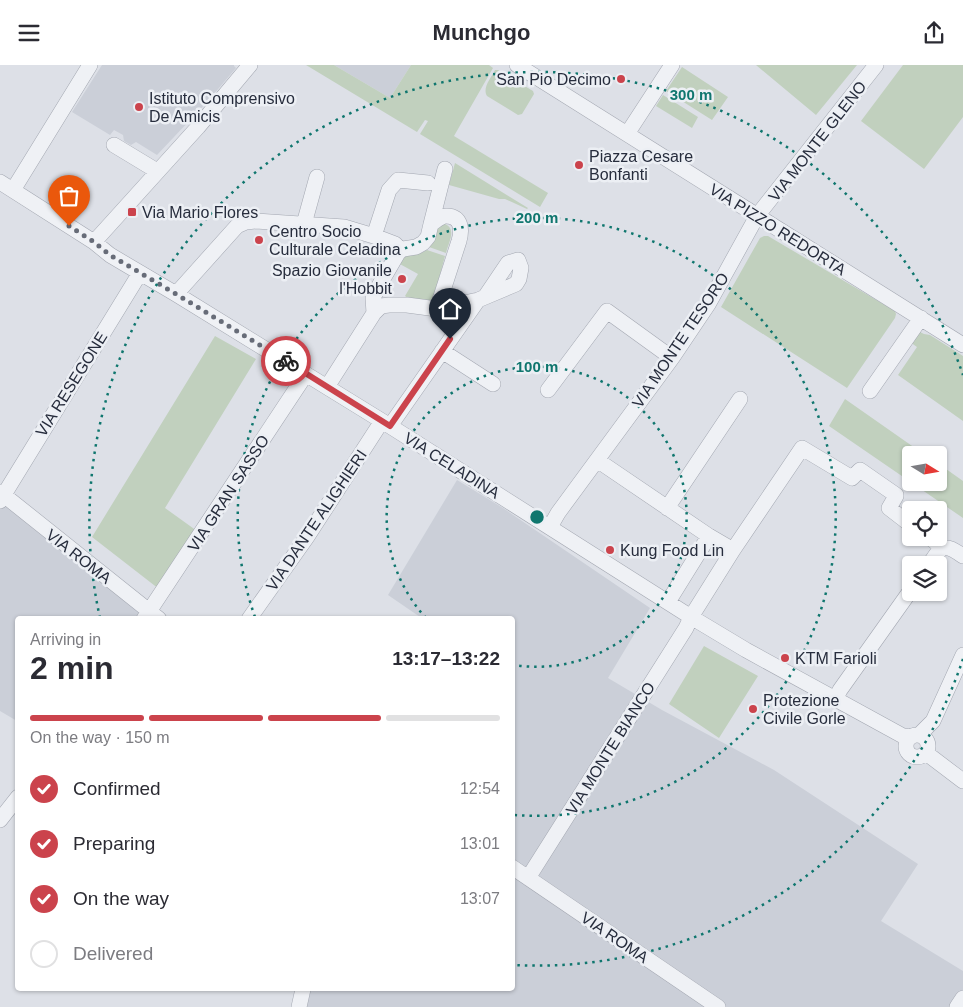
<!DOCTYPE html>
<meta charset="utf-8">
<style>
body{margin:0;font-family:Helvetica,sans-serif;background:#f7f7f7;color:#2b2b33;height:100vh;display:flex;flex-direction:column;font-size:19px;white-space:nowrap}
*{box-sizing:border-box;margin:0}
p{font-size:16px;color:#7c7c81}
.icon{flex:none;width:28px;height:28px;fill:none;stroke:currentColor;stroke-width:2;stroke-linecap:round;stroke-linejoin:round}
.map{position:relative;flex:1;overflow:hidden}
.drawer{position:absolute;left:15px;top:551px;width:500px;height:375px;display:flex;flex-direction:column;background:#fff;border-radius:5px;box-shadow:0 1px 4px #0004}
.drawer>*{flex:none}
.needle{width:32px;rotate:101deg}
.buttons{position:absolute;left:902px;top:381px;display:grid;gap:10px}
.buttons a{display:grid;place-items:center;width:45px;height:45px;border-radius:5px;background:#fff;box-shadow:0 1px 4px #0004;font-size:25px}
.pin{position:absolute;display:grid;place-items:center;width:42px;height:42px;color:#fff;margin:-51px -21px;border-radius:50% 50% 50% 0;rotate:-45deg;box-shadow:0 0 5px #0007}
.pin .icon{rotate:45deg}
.courier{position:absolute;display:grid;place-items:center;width:50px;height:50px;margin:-25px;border:4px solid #cb434c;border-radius:50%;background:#fff;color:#222;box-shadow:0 1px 6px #0007}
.head em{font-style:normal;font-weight:700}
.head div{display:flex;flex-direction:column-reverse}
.head{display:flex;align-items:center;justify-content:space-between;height:85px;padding:0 15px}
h1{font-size:32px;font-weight:700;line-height:38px}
.bar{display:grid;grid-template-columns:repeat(4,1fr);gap:8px 5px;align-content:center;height:60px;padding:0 15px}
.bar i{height:6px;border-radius:4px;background:#e1e1e2}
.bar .on{background:#cb434c}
.bar p{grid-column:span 4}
ol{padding:0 15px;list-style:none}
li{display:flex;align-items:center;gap:15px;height:55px}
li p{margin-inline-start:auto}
li .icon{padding:5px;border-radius:50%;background:#cb434c;color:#fff;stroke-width:4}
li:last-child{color:#7c7c81}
li i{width:28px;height:28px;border:2px solid #e1e1e2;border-radius:50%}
header{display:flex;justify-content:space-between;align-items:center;height:65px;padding:0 15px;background:#fff;font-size:22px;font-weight:700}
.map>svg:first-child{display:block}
</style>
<header><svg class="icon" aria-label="menu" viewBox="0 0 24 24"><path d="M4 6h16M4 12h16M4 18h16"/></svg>Munchgo<svg class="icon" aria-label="share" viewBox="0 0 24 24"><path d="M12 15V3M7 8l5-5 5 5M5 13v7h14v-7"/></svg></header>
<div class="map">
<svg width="963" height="942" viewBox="0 0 963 942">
<rect width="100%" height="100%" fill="#dde0e7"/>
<path fill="#cbcfd8" d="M 102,0 L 234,0 L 234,1 L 236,3 L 207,37 L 157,90 L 136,77 L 131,80 L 124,76 L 123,70 L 114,65 L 110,70 L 72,47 Z
M 334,0 L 411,0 L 390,33 Z
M 457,415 L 503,443 L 650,543 L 608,613 L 662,645 L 774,705 L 918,799 L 881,856 L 963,906 L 963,942 L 304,942 L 308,924 L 512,924 L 512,554 L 423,554 L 388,530 Z
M 0,434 L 146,554 L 18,554 L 17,656 L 0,646 Z"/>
<path fill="#c1d0be" d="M 306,0 L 334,0 L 390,33 L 411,0 L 489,0 L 493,3 L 454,71 L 548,128 L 540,142 L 420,69 L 428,56 L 425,55 L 417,67 Z
M 756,0 L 857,0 L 816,50 Z
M 903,0 L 963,0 L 963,52 L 924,104 L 861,56 Z
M 682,2 L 728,32 L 712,55 L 666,26 Z
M 495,5 L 498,5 L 533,26 L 534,29 L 522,49 L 518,50 L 487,31 C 482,23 491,13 495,5 Z
M 663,30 L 698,52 L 692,63 L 656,41 Z
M 455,98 L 528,143 L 527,144 L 505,134 L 499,134 L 449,120 Z
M 442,158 C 458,162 449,176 446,188 L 429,182 L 435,175 L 436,159 Z
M 764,171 L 768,171 L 895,246 L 896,249 L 895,253 L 847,323 L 721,242 L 760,173 Z
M 427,185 L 445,191 L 433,236 L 409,234 L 405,231 L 418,209 L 398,198 L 402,191 L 419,189 Z
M 918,266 L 924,269 L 930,270 L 963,291 L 963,356 L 898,310 L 917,282 L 910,277 Z
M 215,271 L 256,294 L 165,443 L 197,466 L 159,524 L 92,472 Z
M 845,334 L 925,390 L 911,390 L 911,418 L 939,418 L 939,399 L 963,416 L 963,453 L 829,361 Z
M 704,581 L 758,611 L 719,673 L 669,639 Z"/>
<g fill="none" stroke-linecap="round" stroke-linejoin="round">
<defs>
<path id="minor" d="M 517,0 L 963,280
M 627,69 L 672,0
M 114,80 L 157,106
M 0,117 L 94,177 L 110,190 L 176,229 L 382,356 L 691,552 L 746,585 L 903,671 L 911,672
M 13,125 L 90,0
M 304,159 L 317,112
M 431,159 L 445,104
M 374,171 L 389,125 L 398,115 L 428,118
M 94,177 L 198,62 L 250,0
M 176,229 L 237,161 L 246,157 L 256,156 L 344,162 L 374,171 L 395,179 L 398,182 L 398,188
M 374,248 L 381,241 L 389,240 L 407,240 L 437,244 L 478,235 L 516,219 L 519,214 L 521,203 L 518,195 L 508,198 L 485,232
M 442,286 L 493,319
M 327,322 L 374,248 L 373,233 L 380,219 L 398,188 L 403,184 L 416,182 L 423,178 L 428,172 L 431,159 C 436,156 441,151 446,151 C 462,151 462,165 459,176 L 437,244
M 548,325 L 607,246 L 672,293
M 870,326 L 921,253
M 390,361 L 478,235
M 0,427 L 159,554
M 0,436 L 140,208
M 667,443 L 740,334
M 550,462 L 558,448 L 672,293 L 709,238 L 757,151 L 876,0
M 929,472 L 943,483
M 733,485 L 802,383 L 852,413 L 860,405 L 896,430 L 896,431 L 889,443 L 911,460
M 929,500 C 942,481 942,477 963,491
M 668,537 L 709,471
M 144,554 L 306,309
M 249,554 L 307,472 L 382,356
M 835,635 L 840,625 L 911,525
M 919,670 L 933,656 L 963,590
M906 681a11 11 0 1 1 22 0a11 11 0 1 1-22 0Z
M 926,688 L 963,716
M 0,755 L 18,732
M 512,802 L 718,942
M 528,813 L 686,563 L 691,552 L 733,485 L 709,471 L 597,395
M 299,942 L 303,924
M 957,942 L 963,933"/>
</defs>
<use href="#minor" stroke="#a3a7b1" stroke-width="16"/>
<use href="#minor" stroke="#eff1f5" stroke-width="15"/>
</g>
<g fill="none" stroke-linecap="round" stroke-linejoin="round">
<path stroke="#676c78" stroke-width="5" stroke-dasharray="0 9" d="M 69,161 L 94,177 L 110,190 L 176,229 L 286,296"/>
<path stroke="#cb434c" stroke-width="6" d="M 286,296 L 390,361 L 450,274"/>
</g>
<g fill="none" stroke="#0f766e" stroke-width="2.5" stroke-dasharray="2.5 5">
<path d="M426 553A150 150 0 1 1 514 600"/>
<path d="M255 552A299 299 0 1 1 514 750"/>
<path d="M963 594A449 449 0 0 1 514 900M100 553A449 449 0 0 1 963 310"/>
</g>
<g fill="#cb434c" stroke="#eceff4" stroke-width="2">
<circle cx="621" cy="14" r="5"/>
<circle cx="139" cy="42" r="5"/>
<circle cx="579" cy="100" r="5"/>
<rect x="127" y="142" width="10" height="10" rx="2.5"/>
<circle cx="259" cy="175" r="5"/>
<circle cx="402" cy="214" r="5"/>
<circle cx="610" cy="485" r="5"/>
<circle cx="785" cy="593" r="5"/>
<circle cx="753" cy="644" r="5"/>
</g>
<g text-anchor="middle" stroke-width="5" stroke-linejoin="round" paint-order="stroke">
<g font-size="16" fill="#272d3d" stroke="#eceff4" text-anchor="start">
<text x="611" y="20" text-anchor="end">San Pio Decimo</text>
<text x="149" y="39">Istituto Comprensivo<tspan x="149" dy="18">De Amicis</tspan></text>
<text x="589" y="97">Piazza Cesare<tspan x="589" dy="18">Bonfanti</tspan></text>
<text x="142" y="153">Via Mario Flores</text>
<text x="269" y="172">Centro Socio<tspan x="269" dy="18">Culturale Celadina</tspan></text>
<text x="392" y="211" text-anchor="end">Spazio Giovanile<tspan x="392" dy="18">l'Hobbit</tspan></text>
<text x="620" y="491">Kung Food Lin</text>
<text x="795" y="599">KTM Farioli</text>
<text x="763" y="641">Protezione<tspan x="763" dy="18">Civile Gorle</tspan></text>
</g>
<g font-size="16" fill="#272d3d" stroke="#eceff4">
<text transform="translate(817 76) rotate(-52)" y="6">VIA MONTE GLENO</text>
<text transform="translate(778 164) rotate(32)" y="6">VIA PIZZO REDORTA</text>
<text transform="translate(680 275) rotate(-56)" y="6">VIA MONTE TESORO</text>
<text transform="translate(71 319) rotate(-58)" y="6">VIA RESEGONE</text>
<text transform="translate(452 400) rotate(32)" y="6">VIA CELADINA</text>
<text transform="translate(228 428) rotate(-57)" y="6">VIA GRAN SASSO</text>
<text transform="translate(316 455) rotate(-56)" y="6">VIA DANTE ALIGHIERI</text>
<text transform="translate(79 491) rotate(38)" y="6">VIA ROMA</text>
<text transform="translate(610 683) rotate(-58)" y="6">VIA MONTE BIANCO</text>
<text transform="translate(615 872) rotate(34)" y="6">VIA ROMA</text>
</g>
</g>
<circle cx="537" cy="452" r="8" fill="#0f766e" stroke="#eceff4" stroke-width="2.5"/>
<g font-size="15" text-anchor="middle" font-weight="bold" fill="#0f766e" stroke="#eceff4" stroke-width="5" stroke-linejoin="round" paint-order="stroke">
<text x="691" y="35">300 m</text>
<text x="537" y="158">200 m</text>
<text x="537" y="307">100 m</text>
</g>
</svg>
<div class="buttons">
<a><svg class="needle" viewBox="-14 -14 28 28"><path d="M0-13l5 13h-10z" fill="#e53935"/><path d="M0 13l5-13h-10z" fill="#7c7c81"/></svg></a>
<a><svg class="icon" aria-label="locate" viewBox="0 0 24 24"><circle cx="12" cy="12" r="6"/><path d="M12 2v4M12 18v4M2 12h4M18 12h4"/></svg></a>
<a><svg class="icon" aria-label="layers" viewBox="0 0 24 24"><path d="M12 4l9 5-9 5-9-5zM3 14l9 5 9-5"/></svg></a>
</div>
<div class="pin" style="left:69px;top:161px;background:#ea580c"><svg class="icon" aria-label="bag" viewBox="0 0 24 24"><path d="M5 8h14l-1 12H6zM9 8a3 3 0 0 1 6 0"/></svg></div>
<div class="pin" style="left:450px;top:274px;background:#1f2937"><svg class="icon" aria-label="home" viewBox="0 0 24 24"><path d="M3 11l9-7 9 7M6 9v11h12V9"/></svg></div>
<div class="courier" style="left:286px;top:296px"><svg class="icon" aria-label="bike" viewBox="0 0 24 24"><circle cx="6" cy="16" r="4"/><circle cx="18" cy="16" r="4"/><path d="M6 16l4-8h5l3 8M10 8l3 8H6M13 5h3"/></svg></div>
<section class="drawer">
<div class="head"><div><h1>2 min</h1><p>Arriving in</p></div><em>13:17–13:22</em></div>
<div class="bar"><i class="on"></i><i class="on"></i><i class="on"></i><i></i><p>On the way · 150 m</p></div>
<ol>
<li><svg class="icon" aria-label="check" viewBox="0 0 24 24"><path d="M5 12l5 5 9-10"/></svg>Confirmed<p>12:54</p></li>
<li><svg class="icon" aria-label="check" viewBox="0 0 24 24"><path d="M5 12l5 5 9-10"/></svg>Preparing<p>13:01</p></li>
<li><svg class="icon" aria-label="check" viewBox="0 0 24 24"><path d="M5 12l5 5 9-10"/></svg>On the way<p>13:07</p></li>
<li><i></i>Delivered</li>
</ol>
</section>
</div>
